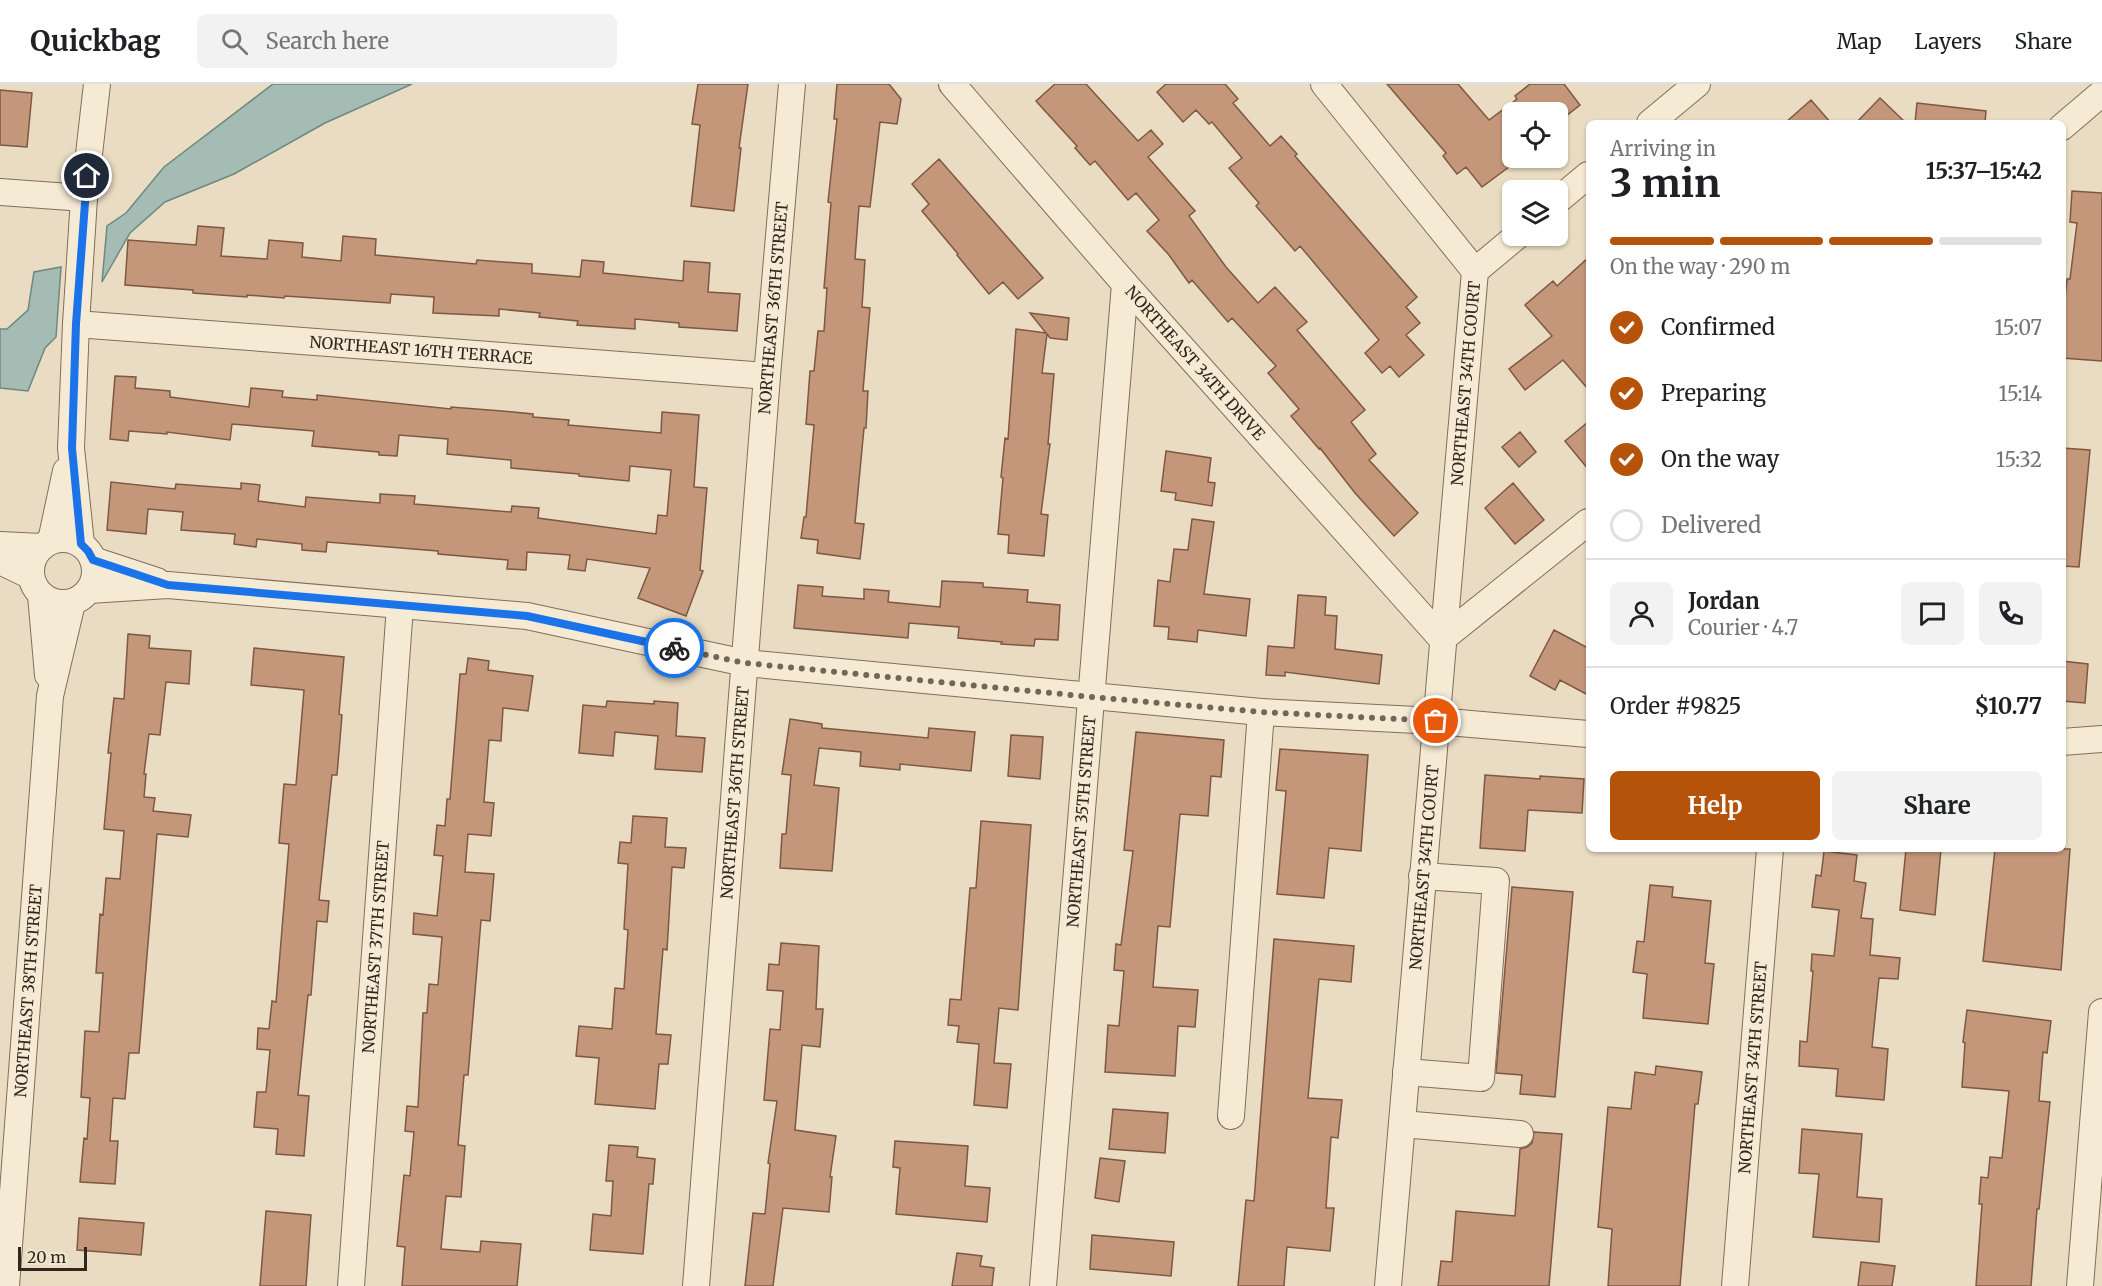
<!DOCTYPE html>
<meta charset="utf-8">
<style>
body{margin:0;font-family:Merriweather,serif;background:#f2f2f2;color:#202124;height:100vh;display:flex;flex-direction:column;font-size:22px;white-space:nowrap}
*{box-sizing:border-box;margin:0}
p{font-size:20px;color:#757577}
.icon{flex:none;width:33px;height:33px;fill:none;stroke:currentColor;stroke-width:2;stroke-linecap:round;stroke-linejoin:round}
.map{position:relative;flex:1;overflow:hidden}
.sheet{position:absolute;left:1586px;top:36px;width:480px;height:732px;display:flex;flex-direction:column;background:#fff;border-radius:9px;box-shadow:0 2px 4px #0004}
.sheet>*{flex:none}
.controls{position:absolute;left:1502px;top:18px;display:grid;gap:12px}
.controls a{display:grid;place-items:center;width:66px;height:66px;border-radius:9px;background:#fff;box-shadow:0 2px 4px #0004;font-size:30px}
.scale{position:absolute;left:18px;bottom:15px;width:69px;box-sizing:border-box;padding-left:6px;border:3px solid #32271e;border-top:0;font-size:16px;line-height:21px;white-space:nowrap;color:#32271e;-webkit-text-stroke:4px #f1e7d1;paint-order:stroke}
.pin{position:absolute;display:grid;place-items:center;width:51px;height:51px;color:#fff;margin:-26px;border:3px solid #fff;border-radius:50%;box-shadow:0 2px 6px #0007}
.courier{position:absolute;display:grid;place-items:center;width:60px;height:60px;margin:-30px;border:4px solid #1a73e8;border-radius:50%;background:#fff;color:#222;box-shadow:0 2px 8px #0007}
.head em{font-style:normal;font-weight:700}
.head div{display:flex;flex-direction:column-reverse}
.head{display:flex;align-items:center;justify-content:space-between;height:102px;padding:0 24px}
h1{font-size:39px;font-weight:700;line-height:45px}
.bar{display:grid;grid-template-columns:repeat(4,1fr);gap:9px 6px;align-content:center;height:72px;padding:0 24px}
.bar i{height:8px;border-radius:4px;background:#e0e0e0}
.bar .active{background:#b45309}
.bar p{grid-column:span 4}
.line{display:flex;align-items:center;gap:15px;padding:0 24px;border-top:2px solid #e0e0e0}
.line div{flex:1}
.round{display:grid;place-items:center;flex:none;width:63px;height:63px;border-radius:9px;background:#f2f2f2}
ol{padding:0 24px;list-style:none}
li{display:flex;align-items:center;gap:18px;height:66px}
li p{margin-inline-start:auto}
li .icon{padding:6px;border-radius:50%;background:#b45309;color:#fff;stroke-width:4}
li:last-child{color:#757577}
li i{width:33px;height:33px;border:3px solid #e0e0e0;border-radius:50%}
.action{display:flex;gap:12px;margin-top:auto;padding:12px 24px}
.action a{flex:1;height:69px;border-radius:9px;background:#b45309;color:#fff;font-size:24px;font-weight:700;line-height:69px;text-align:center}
.action a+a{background:#f2f2f2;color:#202124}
header{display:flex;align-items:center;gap:36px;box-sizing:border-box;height:84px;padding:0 30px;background:#fff;border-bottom:2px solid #e0e0e0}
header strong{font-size:28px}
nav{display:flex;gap:33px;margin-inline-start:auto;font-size:21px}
.search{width:420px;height:54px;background:#f2f2f2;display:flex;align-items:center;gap:15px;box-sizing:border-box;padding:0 21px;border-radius:9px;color:#757577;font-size:22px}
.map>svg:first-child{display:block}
</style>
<header>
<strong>Quickbag</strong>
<div class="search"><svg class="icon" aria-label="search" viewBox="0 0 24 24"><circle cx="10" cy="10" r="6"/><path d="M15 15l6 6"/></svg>Search here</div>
<nav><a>Map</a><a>Layers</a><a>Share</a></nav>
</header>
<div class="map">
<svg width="2102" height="1202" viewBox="0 0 2102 1202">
<rect width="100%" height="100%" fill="#e9dcc2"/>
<path fill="#a4bcb4" stroke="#6c8981" stroke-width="1.5" d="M 273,0 L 412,0 L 325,39 L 234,90 L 165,118 L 130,149 L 102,198 L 107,142 L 126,129 L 164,83 Z
M 61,183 L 56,253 L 45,264 L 28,307 L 0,304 L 0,245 L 7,245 L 28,226 L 34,188 Z"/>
<path fill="#c4977b" stroke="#7e5843" stroke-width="1.5" d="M 698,0 L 748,0 L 739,64 L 741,64 L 734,127 L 691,122 L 700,41 L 692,40 Z
M 837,0 L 889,0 L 901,15 L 897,40 L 880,38 L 870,123 L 859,122 L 855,175 L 865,176 L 862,223 L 870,224 L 863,307 L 868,307 L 866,344 L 864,344 L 855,439 L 864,440 L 860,475 L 817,469 L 818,456 L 801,454 L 804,433 L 806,433 L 814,341 L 806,340 L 810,287 L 814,287 L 818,247 L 824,247 L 827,204 L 824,204 L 831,119 L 828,118 L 837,35 L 834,35 Z
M 1055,0 L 1086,0 L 1138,57 L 1151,46 L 1163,60 L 1148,73 L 1195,127 L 1189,132 L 1226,183 L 1258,219 L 1275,203 L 1307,238 L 1297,246 L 1365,326 L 1351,338 L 1376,370 L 1369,376 L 1418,429 L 1394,452 L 1355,409 L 1320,364 L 1319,365 L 1291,332 L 1299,325 L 1268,289 L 1276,282 L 1232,234 L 1228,238 L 1192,196 L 1189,199 L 1169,171 L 1147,147 L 1159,136 L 1136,109 L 1128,116 L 1095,77 L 1090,81 L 1075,64 L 1077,62 L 1036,17 Z
M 1166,0 L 1225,0 L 1238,15 L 1233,19 L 1270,62 L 1281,52 L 1297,70 L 1295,72 L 1417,213 L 1406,223 L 1420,239 L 1406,251 L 1424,271 L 1399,293 L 1390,282 L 1382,289 L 1365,269 L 1379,256 L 1300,162 L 1295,167 L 1256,122 L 1259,119 L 1229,84 L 1242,74 L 1212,38 L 1209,40 L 1196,26 L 1183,38 L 1157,8 Z
M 1387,0 L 1458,0 L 1489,36 L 1517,15 L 1515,12 L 1530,0 L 1564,0 L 1580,21 L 1557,39 L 1557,28 L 1512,28 L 1512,74 L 1521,74 L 1482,103 L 1466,83 L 1457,90 L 1443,72 L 1446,69 Z
M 0,6 L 32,9 L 27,63 L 0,61 Z
M 1880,14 L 1906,39 L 1856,39 Z
M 1811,16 L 1831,39 L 1785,39 Z
M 1917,19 L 1986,27 L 1985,39 L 1915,39 Z
M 939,75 L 1043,194 L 1018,215 L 1003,198 L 989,210 L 957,171 L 958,170 L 922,127 L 929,120 L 912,100 Z
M 2072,107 L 2102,109 L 2102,277 L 2062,274 L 2062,245 L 2067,195 L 2070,195 L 2077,139 L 2070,138 Z
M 198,142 L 224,144 L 221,172 L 267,175 L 269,156 L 303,159 L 302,173 L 341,177 L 343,152 L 376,155 L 375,171 L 476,180 L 477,176 L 532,180 L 532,189 L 580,193 L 582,176 L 604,178 L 603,189 L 683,197 L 684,177 L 710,179 L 708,208 L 740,210 L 737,247 L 679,243 L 679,239 L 635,235 L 635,245 L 577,241 L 578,237 L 539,233 L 540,229 L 499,225 L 499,232 L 433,229 L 434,213 L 391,210 L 390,219 L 285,212 L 284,214 L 247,211 L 247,213 L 193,209 L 193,206 L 125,201 L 128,156 L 196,161 Z
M 1588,174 L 1588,305 L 1563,276 L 1525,306 L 1509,285 L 1552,252 L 1525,221 L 1553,197 L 1557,202 Z
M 1030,229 L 1069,234 L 1067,256 L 1050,254 L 1047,250 L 1042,289 L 1054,290 L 1048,360 L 1050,360 L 1041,430 L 1048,431 L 1044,472 L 1008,469 L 1009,451 L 998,450 L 1003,394 L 1001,393 L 1005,354 L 1008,355 L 1016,245 L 1046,249 Z
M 115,292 L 136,293 L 135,304 L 170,307 L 170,313 L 249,323 L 251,304 L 283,307 L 282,313 L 317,316 L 317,311 L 451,325 L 451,323 L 502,327 L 533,330 L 533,333 L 569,336 L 568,341 L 661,349 L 662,328 L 699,331 L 694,403 L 707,404 L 700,486 L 703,487 L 686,532 L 638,514 L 650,484 L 587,475 L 585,487 L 568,485 L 570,471 L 527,468 L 526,486 L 507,485 L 508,476 L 438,470 L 438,467 L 327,458 L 326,468 L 302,466 L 302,460 L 257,455 L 256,463 L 234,460 L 235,450 L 181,446 L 183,428 L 148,425 L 146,450 L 107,446 L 111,398 L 175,405 L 176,400 L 241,405 L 241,399 L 260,401 L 258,417 L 305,423 L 306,413 L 380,419 L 380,410 L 415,412 L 414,420 L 511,428 L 512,422 L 539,424 L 538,434 L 656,450 L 658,431 L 667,432 L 671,386 L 630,382 L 629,397 L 579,392 L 579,390 L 511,384 L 511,376 L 447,370 L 448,355 L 399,351 L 397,372 L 379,371 L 379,368 L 312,362 L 314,347 L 232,340 L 230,356 L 167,348 L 167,350 L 129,347 L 128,357 L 110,355 Z
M 1588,338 L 1588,385 L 1565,357 Z
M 1520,348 L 1536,368 L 1519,383 L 1502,363 Z
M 2062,364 L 2090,366 L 2079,483 L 2062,482 Z
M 1166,367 L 1211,374 L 1208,398 L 1215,399 L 1212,422 L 1175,416 L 1176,409 L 1161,407 Z
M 1513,399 L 1544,436 L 1515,460 L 1485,424 Z
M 1192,435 L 1214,438 L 1204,510 L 1250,515 L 1246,552 L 1198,546 L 1197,558 L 1168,555 L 1169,543 L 1154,542 L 1158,496 L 1170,498 L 1174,465 L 1188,466 Z
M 942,497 L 983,499 L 983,503 L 1028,506 L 1027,518 L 1060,521 L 1058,556 L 1035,555 L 1034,562 L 1001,560 L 1002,558 L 958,554 L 959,543 L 909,539 L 908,554 L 794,544 L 798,501 L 823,503 L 822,512 L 864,515 L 864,505 L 889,507 L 888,518 L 940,523 Z
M 1298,511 L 1326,513 L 1325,531 L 1337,532 L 1335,565 L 1382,571 L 1379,600 L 1285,588 L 1285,592 L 1266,591 L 1268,562 L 1294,564 Z
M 1554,546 L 1588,564 L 1588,611 L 1560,596 L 1555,606 L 1530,592 Z
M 128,550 L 150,552 L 149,564 L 191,567 L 189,600 L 166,598 L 160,651 L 149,650 L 144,690 L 146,690 L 144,713 L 155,714 L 153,727 L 191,731 L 188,753 L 157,750 L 139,969 L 129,969 L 125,1015 L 113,1014 L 110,1057 L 118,1057 L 115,1100 L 80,1098 L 84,1054 L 87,1055 L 90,1014 L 81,1013 L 85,947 L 99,948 L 103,889 L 96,889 L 100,830 L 103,831 L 106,794 L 120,795 L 124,747 L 104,745 L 111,669 L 108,669 L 114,614 L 124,615 Z
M 254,564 L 344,573 L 339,630 L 342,631 L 337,691 L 332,691 L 319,816 L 329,817 L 327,838 L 317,837 L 311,911 L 308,911 L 298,1011 L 309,1012 L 304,1072 L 276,1070 L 278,1045 L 254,1043 L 257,1008 L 266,1008 L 270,966 L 257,965 L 258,944 L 269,945 L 272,917 L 276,918 L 289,760 L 279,759 L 284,700 L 296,701 L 304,606 L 251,601 Z
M 468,574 L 489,577 L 488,586 L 533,592 L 528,627 L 503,624 L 501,657 L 489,656 L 484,718 L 494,719 L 491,752 L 468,750 L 465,788 L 494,790 L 490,837 L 481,836 L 468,991 L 464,991 L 458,1061 L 465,1062 L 461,1113 L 446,1112 L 441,1165 L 480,1168 L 481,1157 L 521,1160 L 517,1202 L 402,1202 L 405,1163 L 397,1162 L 404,1091 L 410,1092 L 414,1048 L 405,1047 L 407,1022 L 418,1023 L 423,929 L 427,929 L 429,900 L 438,901 L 442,853 L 413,850 L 414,829 L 437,832 L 443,772 L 434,771 L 437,741 L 445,742 L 447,715 L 450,715 L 460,590 L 466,590 Z
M 2062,577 L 2088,580 L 2085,619 L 2062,617 Z
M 607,617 L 654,620 L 654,617 L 678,619 L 676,652 L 705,654 L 702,688 L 655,685 L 658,652 L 615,648 L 613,672 L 579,669 L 583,621 L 606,623 Z
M 790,635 L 822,640 L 822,644 L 928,654 L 929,644 L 975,648 L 971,687 L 900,680 L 900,686 L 860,682 L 861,668 L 819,664 L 814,701 L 839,704 L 832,787 L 780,784 L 782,750 L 786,750 L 791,691 L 782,690 Z
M 1136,648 L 1224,656 L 1221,693 L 1211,692 L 1208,732 L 1180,730 L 1170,843 L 1158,842 L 1153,903 L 1198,906 L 1195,943 L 1178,942 L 1175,992 L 1105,988 L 1108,941 L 1119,942 L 1124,887 L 1114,886 L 1116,860 L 1121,861 L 1133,767 L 1124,766 Z
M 1011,651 L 1043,653 L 1040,695 L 1008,692 Z
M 1280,665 L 1368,671 L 1361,767 L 1329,764 L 1324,814 L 1277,810 L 1286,707 L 1276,706 Z
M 1485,691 L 1540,695 L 1540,692 L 1584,695 L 1582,729 L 1528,726 L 1525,767 L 1480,764 Z
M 633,732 L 667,734 L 665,763 L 686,764 L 684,784 L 672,783 L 667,866 L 663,865 L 656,950 L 671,951 L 668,980 L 659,980 L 655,1025 L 595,1020 L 599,974 L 576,972 L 579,942 L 612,945 L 615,904 L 624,905 L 628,846 L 624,845 L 628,780 L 618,779 L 620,758 L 631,759 Z
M 981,737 L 1031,741 L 1018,926 L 999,924 L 994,979 L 1011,980 L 1007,1024 L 974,1021 L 979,960 L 957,958 L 959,942 L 948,941 L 950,915 L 961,916 L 970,804 L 976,804 Z
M 1906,765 L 1941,765 L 1935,831 L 1900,826 Z
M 1995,765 L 2070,765 L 2061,886 L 1983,877 Z
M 1824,767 L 1857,771 L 1854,797 L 1866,799 L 1861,834 L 1873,835 L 1870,871 L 1900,874 L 1898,895 L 1879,894 L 1872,963 L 1888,965 L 1884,1016 L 1836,1012 L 1838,985 L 1799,982 L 1800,957 L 1807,958 L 1813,887 L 1811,887 L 1812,870 L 1834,872 L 1839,826 L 1812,823 L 1816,791 L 1821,792 Z
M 1650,801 L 1673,803 L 1672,813 L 1711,817 L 1705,879 L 1714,880 L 1708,940 L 1643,934 L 1647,890 L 1633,888 L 1637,857 L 1644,858 Z
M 1512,803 L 1573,808 L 1555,1013 L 1520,1010 L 1522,991 L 1496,989 Z
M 1274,855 L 1354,862 L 1351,898 L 1319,895 L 1308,1014 L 1342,1016 L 1338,1054 L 1331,1053 L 1326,1124 L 1334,1124 L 1330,1167 L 1287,1163 L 1284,1202 L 1238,1202 L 1246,1116 L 1254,1117 Z
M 781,859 L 819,862 L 816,925 L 823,925 L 820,963 L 802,961 L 795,1046 L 836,1052 L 830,1093 L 832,1093 L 829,1128 L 783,1124 L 773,1202 L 745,1202 L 753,1129 L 765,1130 L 770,1080 L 768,1079 L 777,1017 L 764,1016 L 770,945 L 780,946 L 783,907 L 767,906 L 769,880 L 779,881 Z
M 1967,926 L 2051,937 L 2047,969 L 2043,968 L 2039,1017 L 2050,1018 L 2039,1125 L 2037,1125 L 2031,1202 L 1976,1202 L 1982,1120 L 1979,1120 L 1981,1093 L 1988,1094 L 1990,1073 L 2002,1074 L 2009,1007 L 1962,1003 L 1965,959 L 1963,958 Z
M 1656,982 L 1702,988 L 1698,1020 L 1695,1020 L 1680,1202 L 1608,1202 L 1612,1145 L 1598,1143 L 1608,1023 L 1631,1025 L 1635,988 L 1655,991 Z
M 1113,1025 L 1168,1029 L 1165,1069 L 1109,1065 Z
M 1802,1045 L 1862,1050 L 1857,1113 L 1882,1115 L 1879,1158 L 1813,1153 L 1819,1090 L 1799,1089 Z
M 1534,1048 L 1562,1050 L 1549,1202 L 1438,1202 L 1441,1177 L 1452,1178 L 1456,1127 L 1515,1132 L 1520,1065 L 1527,1063 L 1532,1059 Z
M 895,1057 L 968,1062 L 965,1102 L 990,1104 L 987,1138 L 896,1130 L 900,1084 L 893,1083 Z
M 609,1061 L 638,1063 L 637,1073 L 655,1075 L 653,1100 L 649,1100 L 643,1170 L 590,1166 L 593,1130 L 611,1132 L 613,1097 L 606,1097 Z
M 1100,1074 L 1125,1077 L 1119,1118 L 1095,1114 Z
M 266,1127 L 311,1131 L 306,1202 L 260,1202 Z
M 79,1134 L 144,1139 L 141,1171 L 77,1166 Z
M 1092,1151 L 1174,1158 L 1171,1192 L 1090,1185 Z
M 957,1169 L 982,1172 L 980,1182 L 994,1184 L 992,1202 L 952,1202 Z
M 1861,1178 L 1895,1182 L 1892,1202 L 1858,1202 Z"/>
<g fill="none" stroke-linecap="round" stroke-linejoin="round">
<defs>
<g id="minor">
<path id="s1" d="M 952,0 L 1125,200 L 1442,555 L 1588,438"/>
<path d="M 1324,0 L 1475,187 L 1517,152"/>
<path d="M 1650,39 L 1697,0"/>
<path d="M 2062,43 L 2102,9"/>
<path d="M 0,108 L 84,114"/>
<path d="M 1557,117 L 1588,91"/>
<path id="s2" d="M 76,240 L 767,292"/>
<circle cx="63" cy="487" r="32"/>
<path d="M 51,457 L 66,387"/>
<path d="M 81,460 L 71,364 L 76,240 L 84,114 L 97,0"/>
<path d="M 0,461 L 42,463"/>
<path d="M 93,476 L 157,497"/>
<path d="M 0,477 L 31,492"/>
<path d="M 89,506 L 168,501 L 527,532 L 745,579 L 1261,628 L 1436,637 L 1588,650"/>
<path d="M 41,511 L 48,591"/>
<path d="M 2062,658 L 2102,655"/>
<path d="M 1406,988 L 1481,994 L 1496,797 L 1422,792"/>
<path d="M 1231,1032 L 1261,628"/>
<path d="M 1402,1040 L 1520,1050"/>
<path id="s3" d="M 6,1202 L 50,612 L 72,519"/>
<path id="s4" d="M 351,1202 L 400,522"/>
<path id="s5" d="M 696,1202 L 767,292 L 792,0"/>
<path id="s6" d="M 1043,1202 L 1125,200"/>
<path id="s7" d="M 1388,1202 L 1475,187"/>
<path id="s8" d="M 1735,1202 L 1770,765"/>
<path d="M 2080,1202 L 2102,928"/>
</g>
</defs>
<use href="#minor" stroke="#816e5b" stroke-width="28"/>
<use href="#minor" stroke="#f5ead4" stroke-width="26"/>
</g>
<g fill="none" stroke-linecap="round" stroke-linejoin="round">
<path stroke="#726657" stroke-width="6" stroke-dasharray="0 10.8" d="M 674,564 L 745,579 L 1092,613 L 1261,628 L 1436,637"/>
<path stroke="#1a73e8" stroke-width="8" d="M 87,92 L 76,240 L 72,364 L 81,460 L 88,467 L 93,476 L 168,501 L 527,532 L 674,564"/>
</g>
<g text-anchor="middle" stroke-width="4.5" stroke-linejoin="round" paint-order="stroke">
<g font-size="16" fill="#32271e" stroke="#f1e7d1">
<text dy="6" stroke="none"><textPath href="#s5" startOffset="981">NORTHEAST 36TH STREET</textPath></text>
<text dy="6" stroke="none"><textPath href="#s2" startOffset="346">NORTHEAST 16TH TERRACE</textPath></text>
<text dy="6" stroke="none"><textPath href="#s1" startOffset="370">NORTHEAST 34TH DRIVE</textPath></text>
<text dy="6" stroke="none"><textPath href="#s7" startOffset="906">NORTHEAST 34TH COURT</textPath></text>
<text dy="6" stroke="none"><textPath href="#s5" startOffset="495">NORTHEAST 36TH STREET</textPath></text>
<text dy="6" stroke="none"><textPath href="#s6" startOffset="466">NORTHEAST 35TH STREET</textPath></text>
<text dy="6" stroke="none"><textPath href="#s7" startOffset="420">NORTHEAST 34TH COURT</textPath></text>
<text dy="6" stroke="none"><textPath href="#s4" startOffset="340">NORTHEAST 37TH STREET</textPath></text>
<text dy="6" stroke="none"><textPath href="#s3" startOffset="296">NORTHEAST 38TH STREET</textPath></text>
<text dy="6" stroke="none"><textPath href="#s8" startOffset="219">NORTHEAST 34TH STREET</textPath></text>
</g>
</g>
</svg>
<div class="controls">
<a><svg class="icon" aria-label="locate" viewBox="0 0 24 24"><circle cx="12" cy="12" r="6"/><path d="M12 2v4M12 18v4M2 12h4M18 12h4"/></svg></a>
<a><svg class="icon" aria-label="layers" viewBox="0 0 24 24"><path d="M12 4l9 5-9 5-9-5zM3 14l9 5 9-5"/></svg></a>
</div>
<div class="scale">20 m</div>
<div class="pin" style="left:1436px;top:637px;background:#ea580c"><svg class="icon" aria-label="bag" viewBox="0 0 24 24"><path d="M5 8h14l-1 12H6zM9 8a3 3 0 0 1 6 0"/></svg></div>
<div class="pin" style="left:87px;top:92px;background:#1f2937"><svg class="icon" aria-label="home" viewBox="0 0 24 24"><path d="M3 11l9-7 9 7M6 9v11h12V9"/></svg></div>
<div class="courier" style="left:674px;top:564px"><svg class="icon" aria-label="bike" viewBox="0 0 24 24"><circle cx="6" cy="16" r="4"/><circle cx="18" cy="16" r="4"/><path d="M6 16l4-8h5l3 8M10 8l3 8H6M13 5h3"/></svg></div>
<section class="sheet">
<div class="head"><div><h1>3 min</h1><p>Arriving in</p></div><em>15:37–15:42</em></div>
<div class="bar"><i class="active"></i><i class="active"></i><i class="active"></i><i></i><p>On the way · 290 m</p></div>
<ol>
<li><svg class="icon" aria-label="check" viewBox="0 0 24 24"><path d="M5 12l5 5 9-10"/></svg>Confirmed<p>15:07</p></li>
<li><svg class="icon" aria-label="check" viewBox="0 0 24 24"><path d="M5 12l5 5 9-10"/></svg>Preparing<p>15:14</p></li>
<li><svg class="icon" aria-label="check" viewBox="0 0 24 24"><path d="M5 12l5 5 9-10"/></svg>On the way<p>15:32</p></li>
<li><i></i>Delivered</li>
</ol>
<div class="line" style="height:108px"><a class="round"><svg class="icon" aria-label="person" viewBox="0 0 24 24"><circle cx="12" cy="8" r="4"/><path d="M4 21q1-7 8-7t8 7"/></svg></a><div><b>Jordan</b><p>Courier · 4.7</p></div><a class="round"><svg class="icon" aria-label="chat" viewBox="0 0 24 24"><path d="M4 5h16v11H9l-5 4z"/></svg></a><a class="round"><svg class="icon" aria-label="phone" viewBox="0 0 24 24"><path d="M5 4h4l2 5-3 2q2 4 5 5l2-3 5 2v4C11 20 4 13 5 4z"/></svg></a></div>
<div class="line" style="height:78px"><div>Order #9825</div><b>$10.77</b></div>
<div class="action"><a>Help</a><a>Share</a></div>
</section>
</div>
